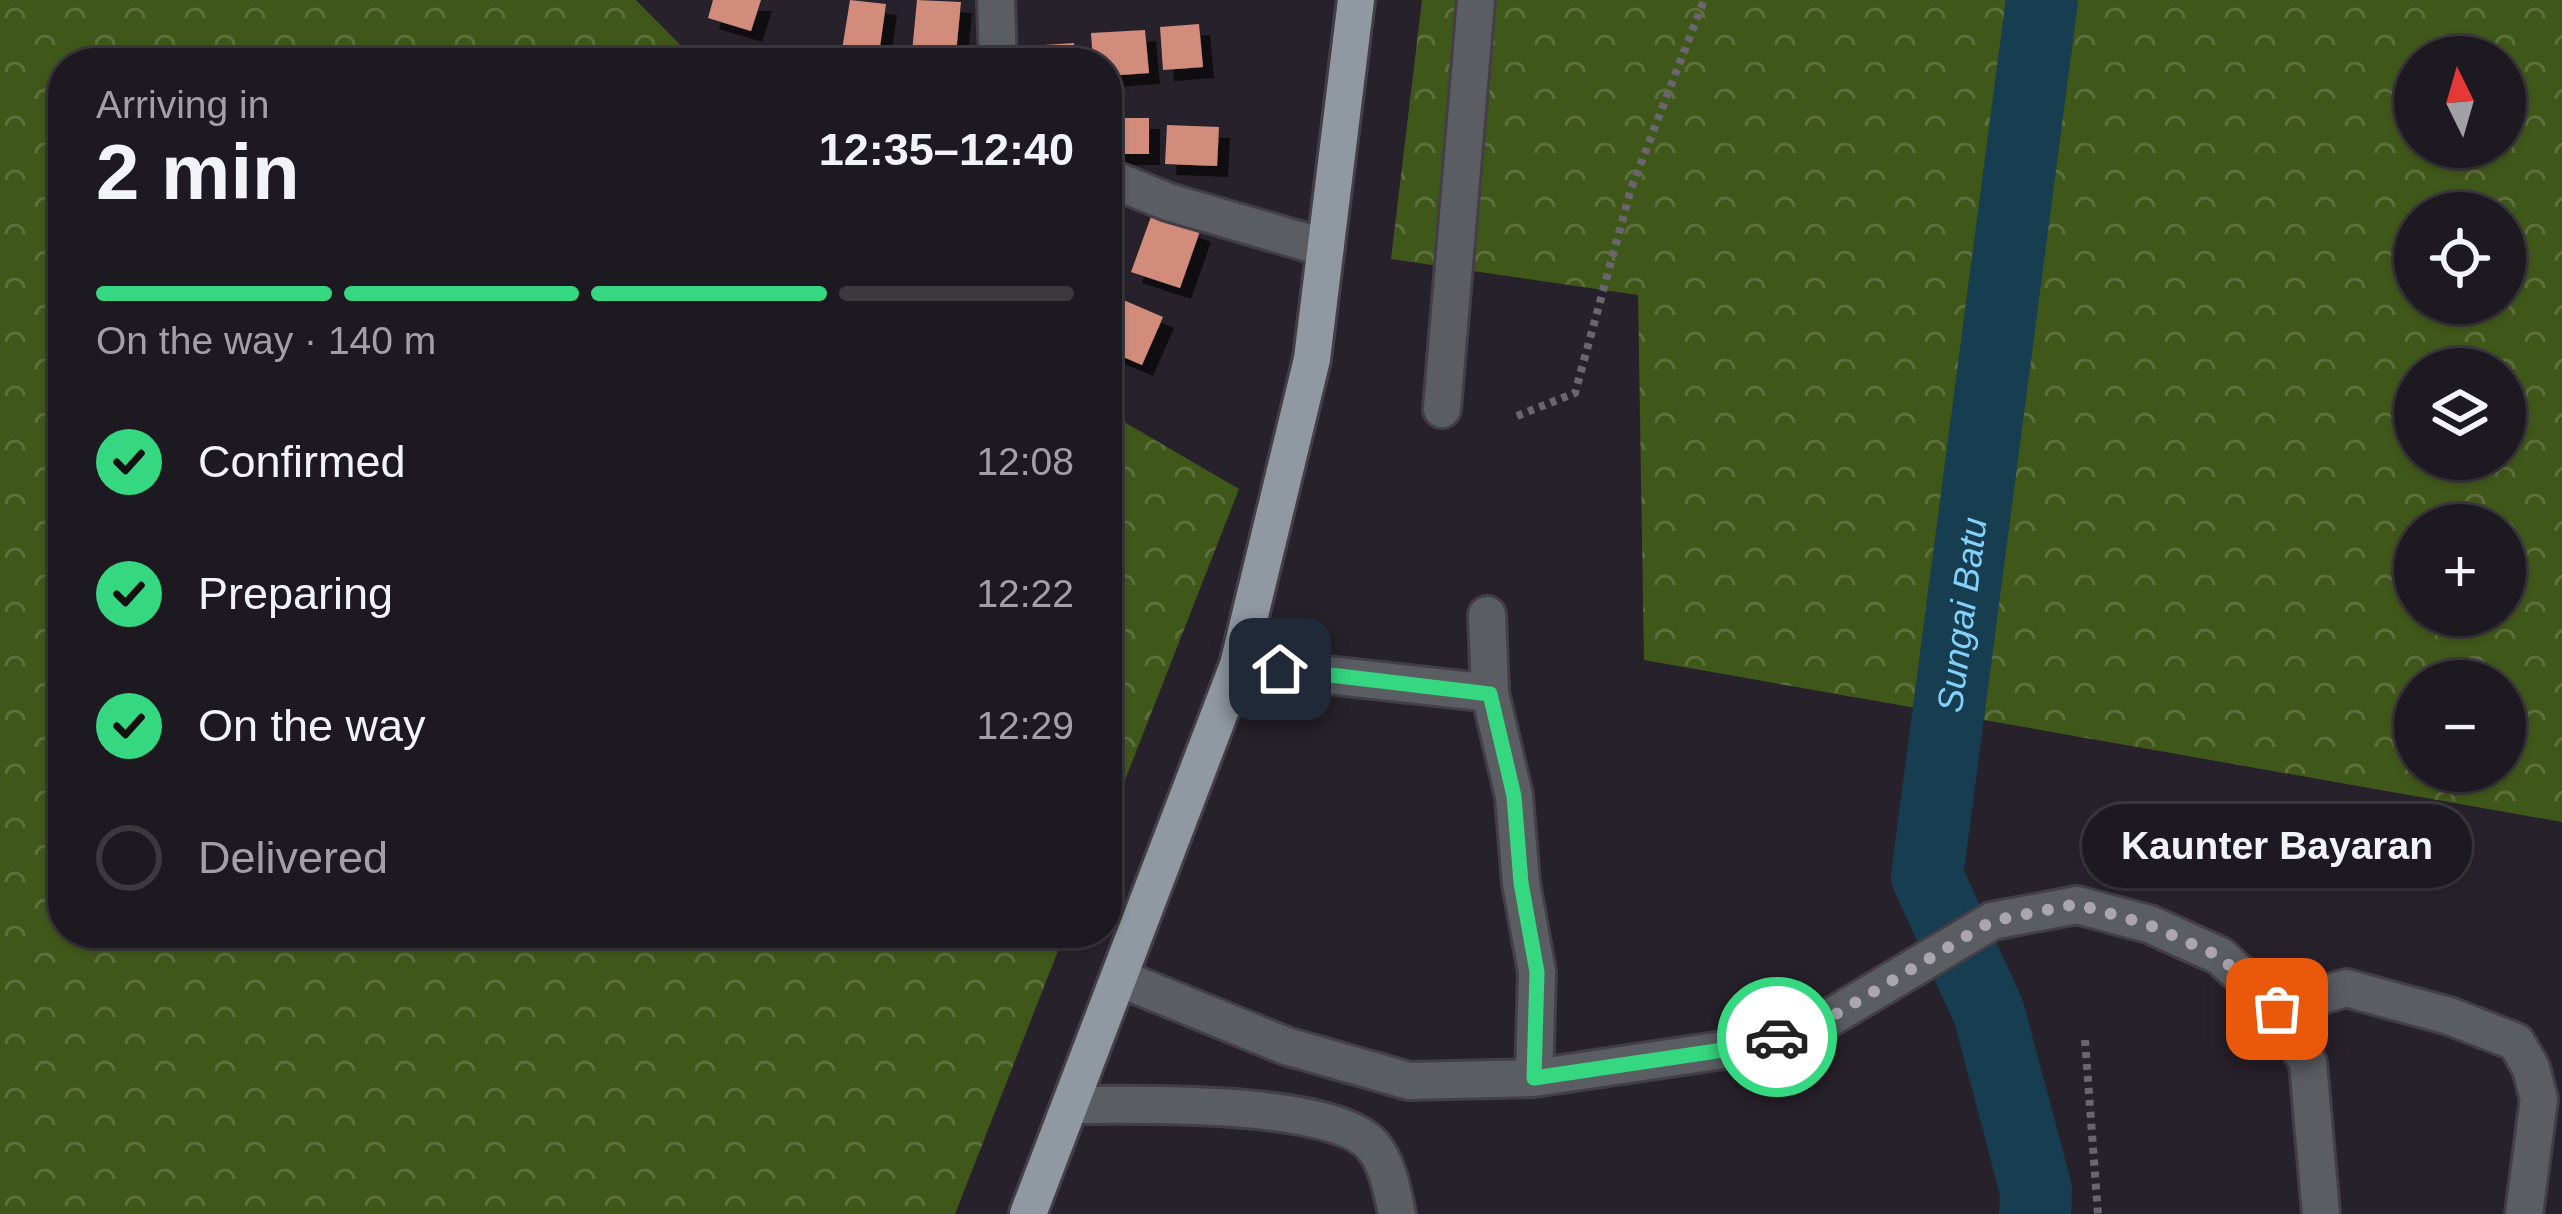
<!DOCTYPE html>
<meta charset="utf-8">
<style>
body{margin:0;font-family:Helvetica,sans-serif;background:#252229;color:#f1f3f6;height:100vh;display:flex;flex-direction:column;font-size:45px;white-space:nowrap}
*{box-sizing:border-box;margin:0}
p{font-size:39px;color:#a0a0a5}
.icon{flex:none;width:66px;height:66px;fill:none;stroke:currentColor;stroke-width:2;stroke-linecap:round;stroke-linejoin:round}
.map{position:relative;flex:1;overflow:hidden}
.sheet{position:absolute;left:48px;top:48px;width:1074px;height:900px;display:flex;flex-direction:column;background:#1d1920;border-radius:48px;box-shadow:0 3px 9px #0004,0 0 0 3px #3b383e}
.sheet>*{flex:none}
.needle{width:78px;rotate:355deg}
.buttons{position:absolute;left:2394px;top:36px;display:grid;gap:24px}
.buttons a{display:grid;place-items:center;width:132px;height:132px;border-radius:50%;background:#1d1920;box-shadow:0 3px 9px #0004,0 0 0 3px #3b383e;font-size:60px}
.pin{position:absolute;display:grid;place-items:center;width:102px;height:102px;color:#fff;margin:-51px;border-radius:24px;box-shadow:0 6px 18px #0006}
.courier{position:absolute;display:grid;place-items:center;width:120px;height:120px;margin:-60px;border:9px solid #35d881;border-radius:50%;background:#fff;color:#222;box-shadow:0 3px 15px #0007}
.bubble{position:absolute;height:84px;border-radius:42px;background:#1d1920;box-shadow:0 3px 9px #0004,0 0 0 3px #3b383e;font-size:39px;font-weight:700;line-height:84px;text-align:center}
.head em{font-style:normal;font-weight:700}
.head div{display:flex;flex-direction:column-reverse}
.head{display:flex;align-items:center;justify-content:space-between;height:204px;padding:0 48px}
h1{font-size:78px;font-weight:700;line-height:90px}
.bar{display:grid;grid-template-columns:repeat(4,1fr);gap:18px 12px;align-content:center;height:144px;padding:0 48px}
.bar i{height:15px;border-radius:9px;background:#3b383e}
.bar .current{background:#35d881}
.bar p{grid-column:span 4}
ol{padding:0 48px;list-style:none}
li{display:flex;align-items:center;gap:36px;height:132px}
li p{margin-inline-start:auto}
li .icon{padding:12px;border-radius:50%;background:#35d881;color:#111;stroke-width:4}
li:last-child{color:#a0a0a5}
li i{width:66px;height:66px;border:6px solid #3b383e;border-radius:50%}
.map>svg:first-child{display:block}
</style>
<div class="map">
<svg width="2562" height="1214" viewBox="0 0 2562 1214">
<defs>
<pattern id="forest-crowns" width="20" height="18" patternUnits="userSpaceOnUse" patternTransform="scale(3)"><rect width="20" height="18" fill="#40571a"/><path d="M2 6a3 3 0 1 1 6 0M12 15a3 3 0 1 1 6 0" fill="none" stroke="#5c6f3c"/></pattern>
<filter id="shadow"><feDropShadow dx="11" dy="11" stdDeviation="0" flood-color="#0009"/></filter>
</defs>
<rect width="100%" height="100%" fill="#27212b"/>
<path fill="url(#forest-crowns)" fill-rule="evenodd" d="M 0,0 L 636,0 L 698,63 L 63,63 L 63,933 L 1065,933 L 955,1214 L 0,1214 Z
M 1422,0 L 2562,0 L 2562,822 L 1644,660 L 1638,295 L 1391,259 ZM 2415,57 L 2505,57 L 2505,147 L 2415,147 ZM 2415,213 L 2505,213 L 2505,303 L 2415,303 ZM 2415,369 L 2505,369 L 2505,459 L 2415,459 ZM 2415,525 L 2505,525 L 2505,615 L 2415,615 ZM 2415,681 L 2505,681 L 2505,771 L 2415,771 Z
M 1107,412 L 1239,489 L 1107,826 Z"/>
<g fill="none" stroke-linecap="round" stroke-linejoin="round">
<path stroke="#163d50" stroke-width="72" id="s1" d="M 2035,1214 L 2036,1190 L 1989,1013 L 1927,876 L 2042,0"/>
</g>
<path fill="#d28c7c" filter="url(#shadow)" d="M 713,0 L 761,0 L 751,31 L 708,18 Z
M 850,0 L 886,4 L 878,61 L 841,56 Z
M 917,0 L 961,2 L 955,63 L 911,63 Z
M 1199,24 L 1203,67 L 1163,70 L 1160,27 Z
M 1145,30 L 1149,73 L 1107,76 L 1107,63 L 1093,63 L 1091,33 Z
M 1074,43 L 1075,63 L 1030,63 L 1029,46 Z
M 1107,118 L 1149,118 L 1149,154 L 1107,154 Z
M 1167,125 L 1219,127 L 1217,166 L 1165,164 Z
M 1152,214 L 1200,231 L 1180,288 L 1131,272 Z
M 1107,293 L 1163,317 L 1142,365 L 1107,350 Z"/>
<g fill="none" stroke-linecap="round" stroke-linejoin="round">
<defs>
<path id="minor" d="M 996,0 L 998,63
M 1107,177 L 1168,202 L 1326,248
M 1442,409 L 1476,0
M 1487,615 L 1490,693 L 1514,796 L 1521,883 L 1537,972 L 1534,1078
M 1238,665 L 1490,693
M 1119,978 L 1286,1046 L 1409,1081 L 1534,1078 L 1730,1049 L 1816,1026 L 1992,921 L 2077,905 L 2149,924 L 2220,956 L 2277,1009 L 2308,1063 L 2321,1214
M 2277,1009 L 2346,988 L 2449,1016 L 2516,1042 L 2531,1068 L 2539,1099 L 2524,1214
M 1071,1105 C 1133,1105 1331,1099 1372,1145 C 1388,1164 1392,1190 1397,1214"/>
<path id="major" d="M 1028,1214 L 1238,665 L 1312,359 L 1356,0"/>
</defs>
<use href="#minor" stroke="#433e47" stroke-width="42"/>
<use href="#major" stroke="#433e47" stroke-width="42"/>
<path stroke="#6a656e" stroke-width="8" stroke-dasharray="6 6" stroke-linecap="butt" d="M 1517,416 L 1575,393 L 1631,189 L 1704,0
M 2085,1040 L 2098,1214"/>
<use href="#minor" stroke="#5a5e62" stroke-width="36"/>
<use href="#major" stroke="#9098a1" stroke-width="36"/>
</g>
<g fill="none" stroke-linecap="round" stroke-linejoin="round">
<path stroke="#aba6ae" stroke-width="12" stroke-dasharray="0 21.6" d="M 1777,1037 L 1816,1026 L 1992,921 L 2077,904 L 2149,925 L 2219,956 L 2277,1009"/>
<path stroke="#35d881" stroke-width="15" d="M 1280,669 L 1490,694 L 1514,796 L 1521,883 L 1537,972 L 1534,1078 L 1730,1049 L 1777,1037"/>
</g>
<g text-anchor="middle" stroke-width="12" stroke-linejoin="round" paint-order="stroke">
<g font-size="36" font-style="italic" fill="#83d1fa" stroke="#1e1821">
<text dy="13" stroke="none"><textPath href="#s1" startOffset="621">Sungai Batu</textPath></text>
</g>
</g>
</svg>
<div class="buttons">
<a><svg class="needle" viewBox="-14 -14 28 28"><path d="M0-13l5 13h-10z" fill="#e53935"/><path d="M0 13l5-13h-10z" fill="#a0a0a5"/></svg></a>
<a><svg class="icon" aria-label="locate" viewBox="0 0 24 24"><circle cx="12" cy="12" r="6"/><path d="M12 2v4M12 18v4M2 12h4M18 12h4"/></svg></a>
<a><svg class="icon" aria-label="layers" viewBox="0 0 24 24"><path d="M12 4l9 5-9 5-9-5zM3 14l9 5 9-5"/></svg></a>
<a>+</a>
<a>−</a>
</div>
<div class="pin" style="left:2277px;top:1009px;background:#ea580c"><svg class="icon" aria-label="bag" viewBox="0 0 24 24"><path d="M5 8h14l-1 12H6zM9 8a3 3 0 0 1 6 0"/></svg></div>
<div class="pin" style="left:1280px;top:669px;background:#1f2937"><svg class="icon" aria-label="home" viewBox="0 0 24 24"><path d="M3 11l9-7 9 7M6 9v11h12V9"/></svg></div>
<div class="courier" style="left:1777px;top:1037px"><svg class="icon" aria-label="car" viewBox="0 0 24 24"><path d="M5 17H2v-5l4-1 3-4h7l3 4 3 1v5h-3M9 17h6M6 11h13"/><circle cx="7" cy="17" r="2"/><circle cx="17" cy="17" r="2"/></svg></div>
<div class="bubble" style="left:2082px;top:804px;width:390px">Kaunter Bayaran</div>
<section class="sheet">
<div class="head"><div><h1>2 min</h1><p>Arriving in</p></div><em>12:35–12:40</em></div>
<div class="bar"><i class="current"></i><i class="current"></i><i class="current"></i><i></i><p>On the way · 140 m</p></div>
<ol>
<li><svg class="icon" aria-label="check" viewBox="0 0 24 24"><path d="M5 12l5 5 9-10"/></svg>Confirmed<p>12:08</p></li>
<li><svg class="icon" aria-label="check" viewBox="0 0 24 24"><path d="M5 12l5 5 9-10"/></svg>Preparing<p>12:22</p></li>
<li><svg class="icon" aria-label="check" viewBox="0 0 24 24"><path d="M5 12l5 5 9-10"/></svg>On the way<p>12:29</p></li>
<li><i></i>Delivered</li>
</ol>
</section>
</div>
